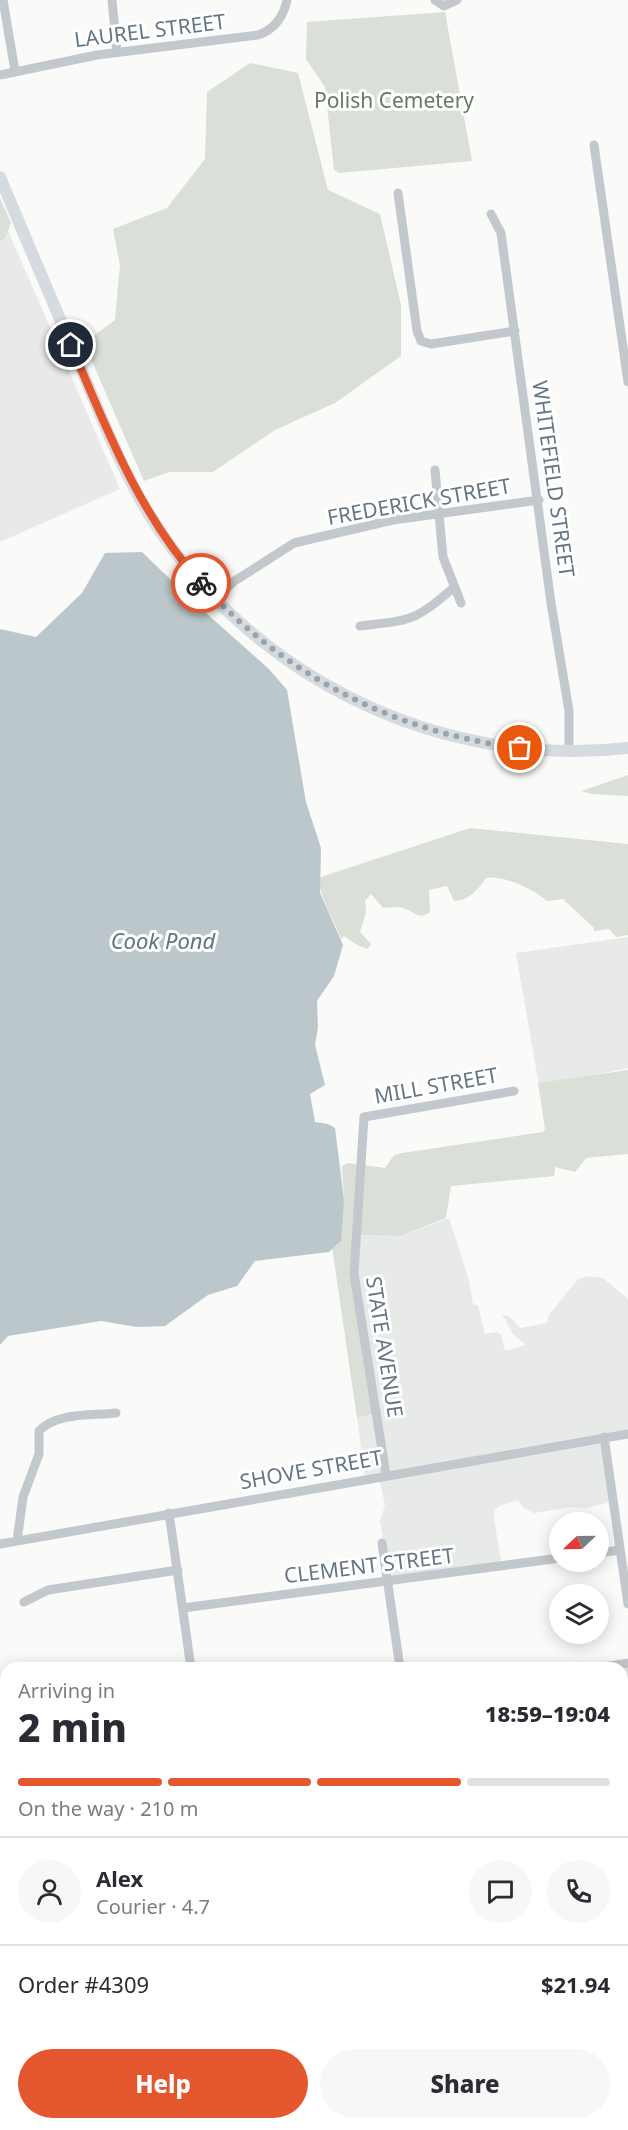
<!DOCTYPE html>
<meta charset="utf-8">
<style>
body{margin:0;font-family:"Noto Sans",sans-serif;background:#f7f7f7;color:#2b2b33;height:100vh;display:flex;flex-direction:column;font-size:22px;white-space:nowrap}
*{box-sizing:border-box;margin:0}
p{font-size:20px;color:#7c7c81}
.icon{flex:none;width:33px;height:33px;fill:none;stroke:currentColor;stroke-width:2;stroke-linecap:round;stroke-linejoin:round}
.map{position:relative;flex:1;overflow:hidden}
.drawer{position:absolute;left:0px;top:1662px;width:628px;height:468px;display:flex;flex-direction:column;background:#fff;border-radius:18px 18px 0 0;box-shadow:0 3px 15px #0003}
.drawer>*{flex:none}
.needle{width:39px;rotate:248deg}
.tools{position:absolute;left:549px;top:1512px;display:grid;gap:12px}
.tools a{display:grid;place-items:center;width:60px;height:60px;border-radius:50%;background:#fff;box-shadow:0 3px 15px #0003;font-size:30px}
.pin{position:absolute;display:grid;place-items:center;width:51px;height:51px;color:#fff;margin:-26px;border:3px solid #fff;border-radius:50%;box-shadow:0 2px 6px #0007}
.courier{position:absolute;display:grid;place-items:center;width:60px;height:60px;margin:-30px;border:4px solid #e4572e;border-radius:50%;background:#fff;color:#222;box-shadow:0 2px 8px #0007}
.headline em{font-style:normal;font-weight:800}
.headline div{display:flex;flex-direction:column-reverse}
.headline{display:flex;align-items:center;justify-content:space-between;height:102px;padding:0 18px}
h1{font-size:39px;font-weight:800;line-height:45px}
.bar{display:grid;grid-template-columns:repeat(4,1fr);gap:9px 6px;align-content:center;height:72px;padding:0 18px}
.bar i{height:8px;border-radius:4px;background:#e1e1e2}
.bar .active{background:#e4572e}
.bar p{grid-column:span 4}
.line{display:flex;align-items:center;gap:15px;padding:0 18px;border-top:2px solid #e1e1e2}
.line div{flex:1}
.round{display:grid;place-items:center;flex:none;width:63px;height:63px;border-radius:32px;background:#f7f7f7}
.button{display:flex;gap:12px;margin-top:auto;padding:12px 18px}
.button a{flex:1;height:69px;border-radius:36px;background:#e4572e;color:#fff;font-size:24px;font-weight:800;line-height:69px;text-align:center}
.button a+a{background:#f7f7f7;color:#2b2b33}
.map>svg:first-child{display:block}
</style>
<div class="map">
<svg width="628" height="2130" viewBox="0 0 628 2130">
<rect width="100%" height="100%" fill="#fafaf8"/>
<path fill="#e8e9e9" d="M 0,212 L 120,489 L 0,542 Z
M 628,937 L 628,1068 L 539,1086 L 516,953 Z
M 449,1218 L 469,1280 L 473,1304 L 478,1306 L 485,1334 L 497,1332 L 501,1334 L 505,1351 L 526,1345 L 513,1334 L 502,1314 L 510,1317 L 520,1328 L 547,1323 L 549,1315 L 578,1279 L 588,1276 L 603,1278 L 628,1299 L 628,1433 L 608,1436 L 612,1502 L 585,1508 L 572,1507 L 534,1513 L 523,1508 L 518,1500 L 499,1506 L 495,1510 L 494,1518 L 502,1566 L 390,1580 L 380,1521 L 385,1505 L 379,1478 L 365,1477 L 357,1418 L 373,1414 L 355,1295 L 359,1235 L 400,1236 Z
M 628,1662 L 628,1896 L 622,1896 L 622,1668 Z"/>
<path fill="#dadfd7" d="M 445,12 L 472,161 L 339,173 L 334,170 L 325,87 L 306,59 L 307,22 Z
M 250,63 L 298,73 L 328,190 L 380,214 L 401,305 L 401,356 L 335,403 L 275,430 L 213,472 L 169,472 L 144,481 L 84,343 L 115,320 L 120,265 L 113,229 L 167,208 L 205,159 L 207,92 Z
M 0,198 L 11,223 L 5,238 L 0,241 Z
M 628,775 L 628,796 L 591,794 L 581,791 Z
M 470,828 L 628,844 L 628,935 L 616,937 L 609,929 L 594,931 L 594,928 L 563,899 L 547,901 C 533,889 504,875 486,878 C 478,889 469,901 454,901 L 447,886 L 429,890 L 430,912 C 418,921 414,911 403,908 C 397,906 389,908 383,908 L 371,894 L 365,901 L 366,912 L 360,932 L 371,944 L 368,949 L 357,945 L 344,936 L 341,939 C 333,918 321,901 318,878 Z
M 628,1070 L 628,1154 L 586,1158 L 575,1172 L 555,1167 L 554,1176 L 451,1186 L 446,1218 L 400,1236 L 359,1235 L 353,1275 L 373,1414 L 357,1418 L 332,1247 L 337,1246 L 344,1200 L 342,1166 L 348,1163 L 385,1168 L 394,1155 L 402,1153 L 543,1132 L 545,1129 L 538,1083 Z"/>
<path fill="#bbc7cb" d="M 142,552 L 197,605 L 269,669 L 287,690 L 306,802 L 321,848 L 320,893 L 343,945 L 334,976 L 317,1001 L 318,1027 L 315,1045 L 325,1085 L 310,1094 L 315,1122 L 328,1124 L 335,1128 L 344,1200 L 341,1241 L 329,1252 L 255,1261 L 237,1286 L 208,1295 L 165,1326 L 137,1327 L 101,1321 L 8,1336 L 0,1345 L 0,629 L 36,637 L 82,593 L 105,553 Z"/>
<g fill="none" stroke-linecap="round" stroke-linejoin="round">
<path stroke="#c3c8cc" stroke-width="9" d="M 3,0 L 15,71
M 112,0 L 117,52
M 435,0 L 444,6 L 457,0
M 0,75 L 97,55 L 258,35 C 274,30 284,16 287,0
M 594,145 L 628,382
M 398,193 L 417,331 L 421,341 L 431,344 L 515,331
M 491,214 L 501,233 L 551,603 L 569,711 L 569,751
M 435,470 L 443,557 L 461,603
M 216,599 L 233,582 L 294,543 L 393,520 L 539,500
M 360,626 C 410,620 415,622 453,588
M 604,1437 L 628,1604
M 386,1475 L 354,1274 L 364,1117 L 514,1091
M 169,1513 L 191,1668
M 17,1541 L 23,1497 L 39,1454 L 39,1431 C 57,1412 92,1416 116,1413
M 382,1543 L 400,1668
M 0,1544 L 628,1434
M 598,1553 L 620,1550
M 24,1602 L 48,1590 L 178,1570
M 183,1608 L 560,1558
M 597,1668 L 628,1663
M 622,1980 L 628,1979
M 0,2036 L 6,2036
M 622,2063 L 628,2062
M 157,2124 L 158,2130
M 365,2124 L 366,2130
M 462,2124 L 463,2130"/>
<path stroke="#d6dbdf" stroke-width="12" d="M 0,177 C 27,242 55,307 82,371 C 103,421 123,473 152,519 C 254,679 440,769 628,748
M 0,1720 L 6,1722
M 622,1797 L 628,1797"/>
</g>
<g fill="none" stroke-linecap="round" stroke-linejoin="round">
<path stroke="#99a4ac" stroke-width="6" stroke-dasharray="0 10.8" d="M 201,583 C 285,676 396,733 520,748"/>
<path stroke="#e4572e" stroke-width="8" d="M 71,345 C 107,430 139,514 201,583"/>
</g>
<g text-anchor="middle" stroke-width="6" stroke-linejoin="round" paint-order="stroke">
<g font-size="21" fill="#657683" stroke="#fff">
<text transform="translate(150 31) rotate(-7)" y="7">LAUREL STREET</text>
<text transform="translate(553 479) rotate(82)" y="7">WHITEFIELD STREET</text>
<text transform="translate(419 502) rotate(-10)" y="7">FREDERICK STREET</text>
<text transform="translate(436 1086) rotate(-10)" y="7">MILL STREET</text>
<text transform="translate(384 1347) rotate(81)" y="7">STATE AVENUE</text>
<text transform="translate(311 1470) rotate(-10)" y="7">SHOVE STREET</text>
<text transform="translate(369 1566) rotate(-7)" y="7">CLEMENT STREET</text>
</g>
<g font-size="21" fill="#687a64" stroke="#fff">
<text x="394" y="108">Polish Cemetery</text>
</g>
<g font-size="22" font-style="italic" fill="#60757c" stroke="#fff">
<text x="163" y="949">Cook Pond</text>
</g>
</g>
</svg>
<div class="tools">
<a><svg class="needle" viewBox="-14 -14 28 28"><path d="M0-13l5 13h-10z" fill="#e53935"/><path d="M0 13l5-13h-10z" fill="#7c7c81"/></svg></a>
<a><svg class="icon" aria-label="layers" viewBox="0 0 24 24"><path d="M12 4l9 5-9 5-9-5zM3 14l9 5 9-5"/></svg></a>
</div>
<div class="pin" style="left:520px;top:748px;background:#ea580c"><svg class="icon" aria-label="bag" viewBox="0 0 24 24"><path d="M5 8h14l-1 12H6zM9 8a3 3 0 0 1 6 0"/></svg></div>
<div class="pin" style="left:71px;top:345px;background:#1f2937"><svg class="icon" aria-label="home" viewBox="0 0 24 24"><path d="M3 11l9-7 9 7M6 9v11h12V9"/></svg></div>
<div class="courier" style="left:201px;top:583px"><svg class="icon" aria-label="bike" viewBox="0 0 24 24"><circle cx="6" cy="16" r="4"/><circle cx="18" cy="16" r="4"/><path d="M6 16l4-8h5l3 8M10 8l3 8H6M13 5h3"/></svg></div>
<section class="drawer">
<div class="headline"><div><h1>2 min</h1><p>Arriving in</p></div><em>18:59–19:04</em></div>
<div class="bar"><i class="active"></i><i class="active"></i><i class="active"></i><i></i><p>On the way · 210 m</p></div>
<div class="line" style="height:108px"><a class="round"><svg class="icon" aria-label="person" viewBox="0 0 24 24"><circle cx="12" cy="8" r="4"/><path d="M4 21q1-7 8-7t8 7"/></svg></a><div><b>Alex</b><p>Courier · 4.7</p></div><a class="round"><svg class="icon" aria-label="chat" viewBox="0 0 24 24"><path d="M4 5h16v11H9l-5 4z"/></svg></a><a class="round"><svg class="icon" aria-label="phone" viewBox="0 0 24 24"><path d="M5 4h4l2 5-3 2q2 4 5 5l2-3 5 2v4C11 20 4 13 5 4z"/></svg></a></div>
<div class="line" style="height:78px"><div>Order #4309</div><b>$21.94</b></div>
<div class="button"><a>Help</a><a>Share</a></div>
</section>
</div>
